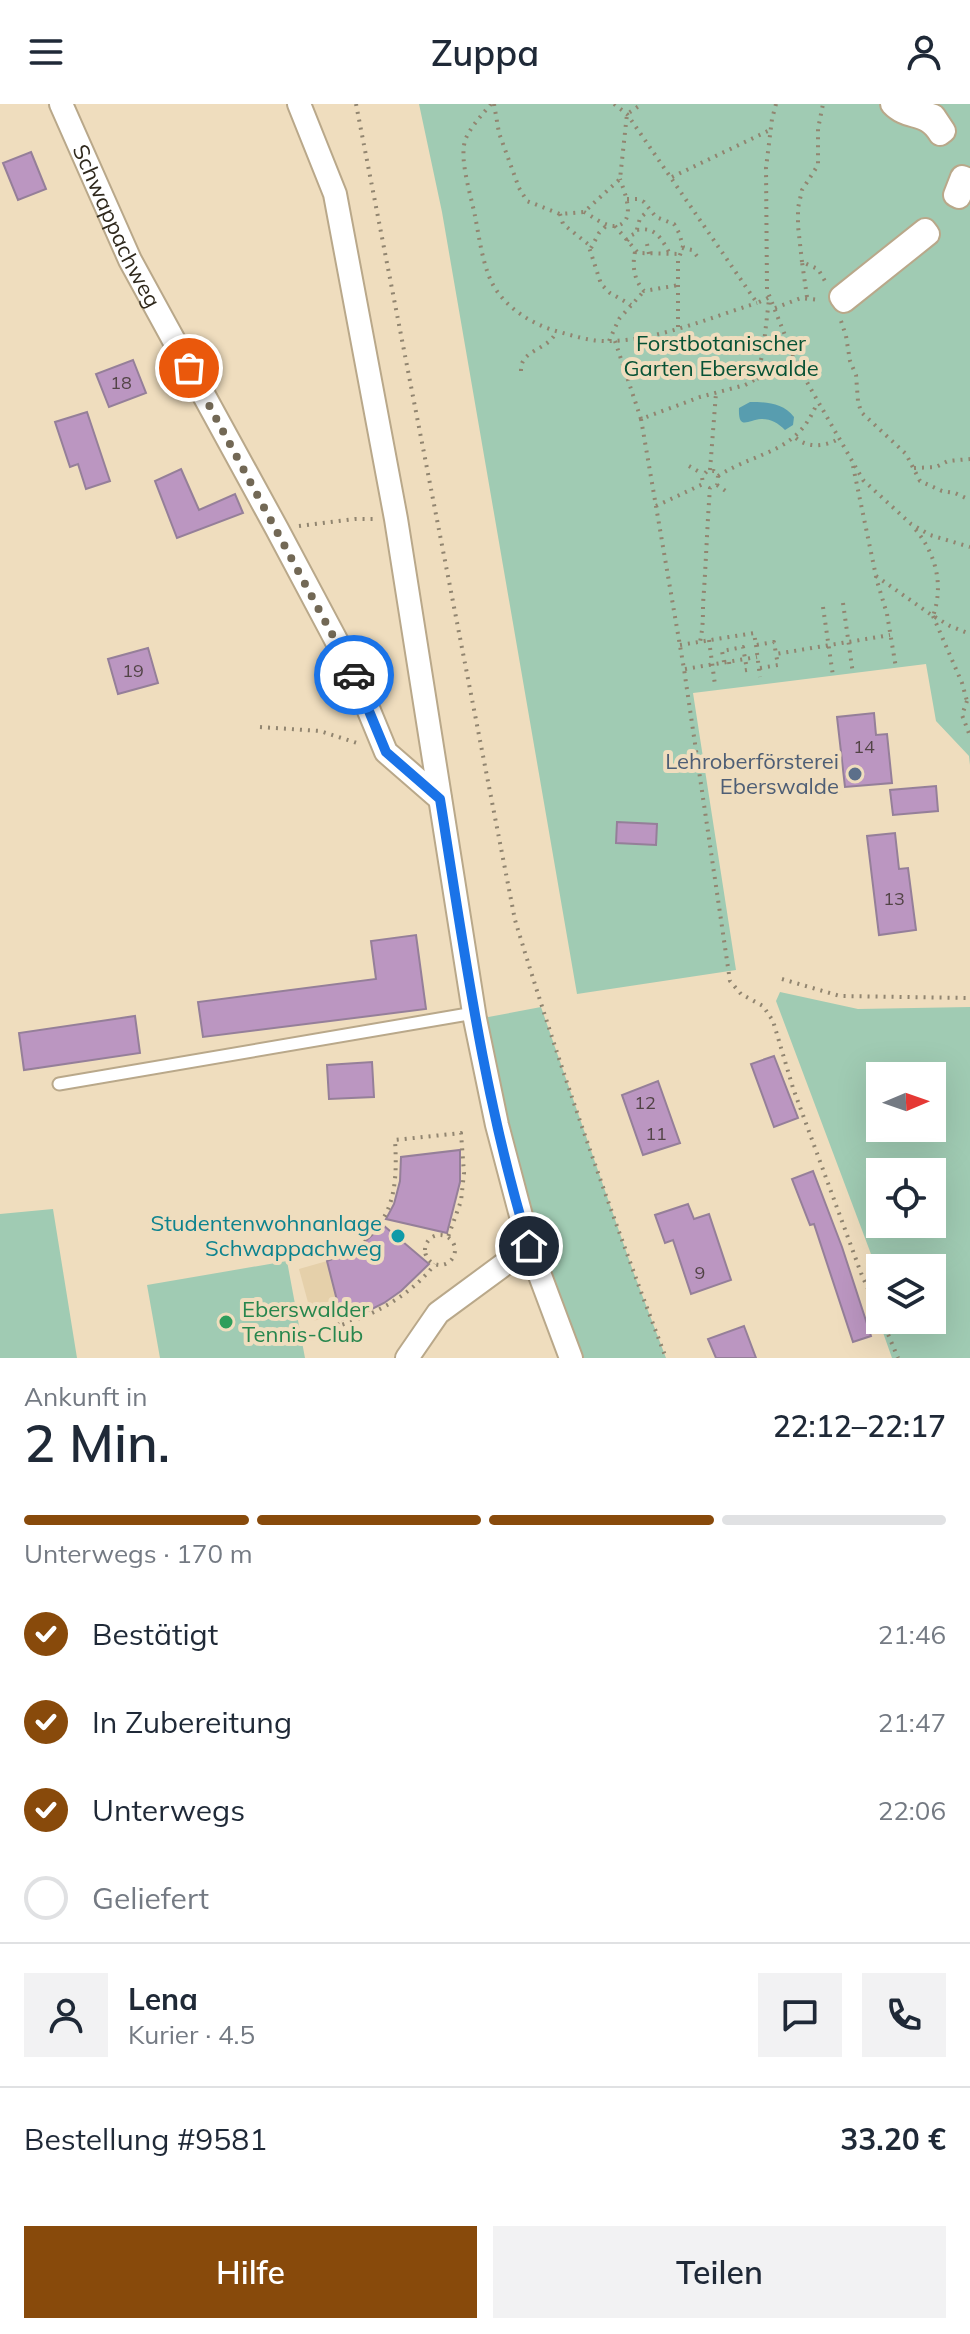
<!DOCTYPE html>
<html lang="de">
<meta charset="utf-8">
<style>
body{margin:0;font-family:Mulish,sans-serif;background:#f2f2f3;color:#1f2937;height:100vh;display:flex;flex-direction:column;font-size:30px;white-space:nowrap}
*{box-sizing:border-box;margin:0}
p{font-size:26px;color:#747a83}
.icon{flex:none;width:44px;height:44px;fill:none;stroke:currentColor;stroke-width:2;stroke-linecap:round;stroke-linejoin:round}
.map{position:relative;height:1254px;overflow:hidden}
.sheet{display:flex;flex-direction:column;background:#fff;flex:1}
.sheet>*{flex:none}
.needle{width:52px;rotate:88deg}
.tools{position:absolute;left:866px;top:958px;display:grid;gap:16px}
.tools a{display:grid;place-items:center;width:80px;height:80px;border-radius:0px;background:#fff;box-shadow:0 8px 32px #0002;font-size:40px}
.pin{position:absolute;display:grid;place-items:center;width:68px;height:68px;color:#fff;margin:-34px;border:4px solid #fff;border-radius:50%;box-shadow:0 2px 8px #0007}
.courier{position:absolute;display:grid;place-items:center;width:80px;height:80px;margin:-40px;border:6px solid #1a73e8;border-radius:50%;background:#fff;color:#222;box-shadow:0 2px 10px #0007}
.overview em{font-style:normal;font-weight:600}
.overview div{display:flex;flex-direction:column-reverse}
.overview{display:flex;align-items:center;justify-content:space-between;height:136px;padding:0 24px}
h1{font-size:52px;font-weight:600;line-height:60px}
.bar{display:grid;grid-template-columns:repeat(4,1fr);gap:12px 8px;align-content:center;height:96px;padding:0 24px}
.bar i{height:10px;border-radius:6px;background:#e0e1e3}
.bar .selected{background:#884a0b}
.bar p{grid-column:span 4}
.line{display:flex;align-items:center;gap:20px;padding:0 24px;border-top:2px solid #e0e1e3}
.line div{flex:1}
.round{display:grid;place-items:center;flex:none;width:84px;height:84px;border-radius:0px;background:#f2f2f3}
ol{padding:0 24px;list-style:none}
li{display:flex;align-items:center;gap:24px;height:88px}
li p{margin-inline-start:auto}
li .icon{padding:8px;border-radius:50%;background:#884a0b;color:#fff;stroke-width:4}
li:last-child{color:#747a83}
li i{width:44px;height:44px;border:4px solid #e0e1e3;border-radius:50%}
.primary-button{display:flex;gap:16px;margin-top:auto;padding:16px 24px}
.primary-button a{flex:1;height:92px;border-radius:0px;background:#884a0b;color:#fff;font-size:32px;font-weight:600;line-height:92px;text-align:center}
.primary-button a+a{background:#f2f2f3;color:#1f2937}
header{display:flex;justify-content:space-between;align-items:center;height:104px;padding:0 24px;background:#fff;font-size:36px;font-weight:600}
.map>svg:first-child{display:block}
</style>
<header><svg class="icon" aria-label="menu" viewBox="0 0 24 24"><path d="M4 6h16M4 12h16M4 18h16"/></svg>Zuppa<svg class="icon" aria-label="person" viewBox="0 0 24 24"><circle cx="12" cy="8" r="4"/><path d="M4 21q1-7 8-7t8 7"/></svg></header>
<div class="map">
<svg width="970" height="1254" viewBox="0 0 970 1254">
<rect width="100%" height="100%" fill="#efddbe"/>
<path fill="#e5d0aa" d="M 327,1157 L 341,1210 L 313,1217 L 299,1165 Z"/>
<path fill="#a0cbb3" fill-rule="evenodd" d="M 419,0 L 970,0 L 970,661 L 969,652 L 936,617 L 926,560 L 693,589 L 736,866 L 577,890 L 442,108 Z
M 780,888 L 858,905 L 970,903 L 970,1254 L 892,1254 L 880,1220 L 881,1216 L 932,1216 L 932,1164 L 880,1164 L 880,1174 L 776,897 ZM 932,972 L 932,1024 L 880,1024 L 880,972 ZM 932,1068 L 932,1120 L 880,1120 L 880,1068 Z
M 541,903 L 633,1167 L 666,1254 L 579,1254 C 535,1143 509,1030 483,914 Z
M 53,1105 L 77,1254 L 0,1254 L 0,1110 Z
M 287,1157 L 305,1254 L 160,1254 L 147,1181 Z"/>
<path fill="#589daf" d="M 750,298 C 767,298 783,299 794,313 L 793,321 L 785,326 C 778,319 771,315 761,315 C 748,316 738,327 739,304 Z"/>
<path fill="#bb96c1" stroke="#957f99" stroke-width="2" d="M 31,48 L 46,85 L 18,96 L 3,59 Z
M 133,256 L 146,289 L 109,303 L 96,270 Z
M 87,308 L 110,377 L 86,385 L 78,360 L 70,363 L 55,318 Z
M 181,365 L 199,406 L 235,390 L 243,409 L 177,434 L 155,377 Z
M 148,544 L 158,579 L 118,590 L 108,555 Z
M 874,609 L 876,631 L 887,630 L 892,679 L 845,683 L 837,613 Z
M 936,682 L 938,707 L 893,711 L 890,686 Z
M 617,718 L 657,720 L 656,741 L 616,739 Z
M 895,729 L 899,765 L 908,764 L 916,826 L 879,831 L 867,732 Z
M 416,831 L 426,905 L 203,933 L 198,898 L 376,875 L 371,837 Z
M 135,912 L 140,949 L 24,966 L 19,929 Z
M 774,952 L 798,1014 L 774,1023 L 751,960 Z
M 372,958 L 374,993 L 329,995 L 327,961 Z
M 658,977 L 680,1039 L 643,1051 L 622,991 Z
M 460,1046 L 460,1078 L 447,1129 L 386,1115 L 394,1100 L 400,1077 L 401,1053 Z
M 813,1067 L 842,1143 L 871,1232 L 853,1238 L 814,1120 L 810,1121 L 792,1075 Z
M 688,1100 L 694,1115 L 709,1110 L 731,1176 L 691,1190 L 673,1136 L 665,1139 L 655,1111 Z
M 383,1121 L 429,1160 L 401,1187 L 384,1199 L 364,1209 L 342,1216 L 327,1157 L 356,1146 Z
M 744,1222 L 756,1254 L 716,1254 L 708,1235 Z"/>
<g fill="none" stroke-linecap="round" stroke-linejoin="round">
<defs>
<path id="lane" d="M 59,980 L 474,909"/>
<g id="street">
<path id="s1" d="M 61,0 L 130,156 L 277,425 L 353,568 L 386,648 L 440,695"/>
<path d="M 299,0 L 335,90 L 396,415 L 475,915 L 497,1021 L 529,1142 L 571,1254"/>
<path d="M 892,0 C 908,17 926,6 940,30 L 944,27 L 934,12 L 899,0"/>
<path d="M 962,73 L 967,75 L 959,93 L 955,91 Z"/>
<path d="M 925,126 L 928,130 L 844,197 L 841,193 Z"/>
<path d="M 407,1254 L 438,1209 L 529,1142"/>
</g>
</defs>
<use href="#lane" stroke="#b9a88a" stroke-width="15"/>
<use href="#street" stroke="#b9a88a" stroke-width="26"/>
<path stroke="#918570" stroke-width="4" stroke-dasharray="2 6" stroke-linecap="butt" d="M 356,0 L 515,816 C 560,964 611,1110 666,1254
M 491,0 C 482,11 472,21 466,34 C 458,53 471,91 475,112 C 479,132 482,157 491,177 C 503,202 531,220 556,227 C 574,232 592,238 610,237 C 658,236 712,213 757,199
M 494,0 L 499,29 L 519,84 L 527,97 L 560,110 L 584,108 L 620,75 L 627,10 L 642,0
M 614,0 L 627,10 L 757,199 L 770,193
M 776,0 L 772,15 L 766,64 L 767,186 L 796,259 L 863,376 L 911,420 L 930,431 L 970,443
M 672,73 L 770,26
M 627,95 L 638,95 L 644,98 L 656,113 L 674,120 L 679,129 L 683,142 L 678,157 L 678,223
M 584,108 C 592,112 605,123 615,122 C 638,119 624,87 620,75
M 560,110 L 563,120 L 588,140 L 601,180 L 610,189 L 631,201
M 615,122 L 638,149 L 680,150
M 637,126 C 656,122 662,136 670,150
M 627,137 L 630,132 L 636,129 L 640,114 L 649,106
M 647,140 L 649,150
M 591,144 L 599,129 L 608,120
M 682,144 L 692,146 L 697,152
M 635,148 C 632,162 634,176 644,187 L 679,181
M 802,158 L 798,122 L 798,104 L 802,86 L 818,61 L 818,25 L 823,0
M 807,193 L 802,158 L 818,165 L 825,177
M 775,204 L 801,194 L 819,196
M 841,217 L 846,232 L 850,257 L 856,271 L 858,297 L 861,308 L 906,350 L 920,377 L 942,387 L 955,389 L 970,396
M 609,237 L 619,215 L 644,187
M 615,237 L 641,315 L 700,293 L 745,281 L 756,275 L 763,248 L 769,195
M 521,267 C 520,245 548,247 556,228
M 757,275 L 794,255
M 641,315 L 684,565 L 730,877 L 741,890 L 763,902 L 773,917 L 793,984 L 861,1169 L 880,1212
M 796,334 C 807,344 825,343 838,335
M 689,362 L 703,370
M 853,362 L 877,477 L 887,510 L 896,564
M 914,364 L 936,363 L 948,357 L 970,355
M 710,366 L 716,289
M 718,372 C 759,346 797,350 817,299
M 717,381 L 730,390
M 656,402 L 703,380 L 702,373 L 707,367 L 714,367 L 718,372 L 717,381 L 710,384 C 707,423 706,461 703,500 C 703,513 703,524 700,538
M 299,422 L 355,415 L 374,415
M 876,472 L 933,512 C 944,481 936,450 915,425
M 843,499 L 853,570
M 823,503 L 833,572
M 933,512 L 962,579 L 967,597 L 970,598
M 935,513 L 950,522 L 970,530
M 709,536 L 715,581
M 680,541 L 754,529 L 756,541 L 774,538 L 776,550 L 890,531
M 756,541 L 760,573
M 724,558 L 722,547 L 743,543 L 747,566 L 741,567
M 729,558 L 730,566
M 760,564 L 778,561 L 776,550
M 685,565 L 757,553
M 967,597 L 962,611 L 970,632
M 260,623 L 320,627 L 357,639
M 782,875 L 840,892 L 970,894
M425 1146a15 15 0 1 1 30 0a15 15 0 1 1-30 0Z
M 327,1153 C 340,1148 355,1143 366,1134 C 397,1110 397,1071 395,1036 L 461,1029 L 464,1069 L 461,1097 L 448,1133
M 335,1211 L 338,1222 C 376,1210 410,1192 435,1160
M 882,1216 L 898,1254"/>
<use href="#lane" stroke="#fff" stroke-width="11"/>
<use href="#street" stroke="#fff" stroke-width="22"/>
</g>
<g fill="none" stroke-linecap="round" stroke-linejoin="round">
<path stroke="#726855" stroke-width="8" stroke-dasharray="0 14.4" d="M 189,264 L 354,571"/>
<path stroke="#1a73e8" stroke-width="10" d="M 354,571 L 386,648 L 440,695 C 464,845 484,996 529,1142"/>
</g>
<circle fill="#5c6f8a" stroke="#efddbe" stroke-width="3" cx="855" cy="670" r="8"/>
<circle fill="#0f9aa8" stroke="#efddbe" stroke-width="3" cx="398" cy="1132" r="8"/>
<circle fill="#2e9e5b" stroke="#efddbe" stroke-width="3" cx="226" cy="1218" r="8"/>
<g text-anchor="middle" stroke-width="8" stroke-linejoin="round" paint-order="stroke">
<g font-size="18" fill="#524446">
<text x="121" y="285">18</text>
<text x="133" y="573">19</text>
<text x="864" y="649">14</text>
<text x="894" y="801">13</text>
<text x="645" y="1005">12</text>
<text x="656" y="1036">11</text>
<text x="700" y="1175">9</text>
</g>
<g font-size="22" fill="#2f291d" stroke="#efddbe">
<text dy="8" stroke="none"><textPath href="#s1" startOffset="134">Schwappachweg</textPath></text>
</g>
<g font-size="22" fill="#075235" stroke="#efddbe">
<text x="721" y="247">Forstbotanischer<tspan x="721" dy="25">Garten Eberswalde</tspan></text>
</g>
<g font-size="22" fill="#4e5e75" stroke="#efddbe" text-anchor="end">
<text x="839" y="665">Lehroberförsterei<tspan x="839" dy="25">Eberswalde</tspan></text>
</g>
<g font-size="22" fill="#0d838f" stroke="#efddbe" text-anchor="end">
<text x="382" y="1127">Studentenwohnanlage<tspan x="382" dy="25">Schwappachweg</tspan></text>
</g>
<g font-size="22" fill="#27864d" stroke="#efddbe" text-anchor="start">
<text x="242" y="1213">Eberswalder<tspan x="242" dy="25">Tennis-Club</tspan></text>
</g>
</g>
</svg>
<div class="tools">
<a><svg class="needle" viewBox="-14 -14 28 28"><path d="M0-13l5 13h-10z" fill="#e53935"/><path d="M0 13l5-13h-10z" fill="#747a83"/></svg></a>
<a><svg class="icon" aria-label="locate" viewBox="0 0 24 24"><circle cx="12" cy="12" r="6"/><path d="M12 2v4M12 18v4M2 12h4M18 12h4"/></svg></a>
<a><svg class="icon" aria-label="layers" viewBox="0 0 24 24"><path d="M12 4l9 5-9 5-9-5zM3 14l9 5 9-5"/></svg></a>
</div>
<div class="pin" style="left:189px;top:264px;background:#ea580c"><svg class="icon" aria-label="bag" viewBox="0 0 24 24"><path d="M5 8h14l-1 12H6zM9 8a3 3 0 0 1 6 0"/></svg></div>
<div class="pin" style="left:529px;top:1142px;background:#1f2937"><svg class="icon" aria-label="home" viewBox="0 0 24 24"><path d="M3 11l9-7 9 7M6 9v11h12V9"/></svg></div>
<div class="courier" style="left:354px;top:571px"><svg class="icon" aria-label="car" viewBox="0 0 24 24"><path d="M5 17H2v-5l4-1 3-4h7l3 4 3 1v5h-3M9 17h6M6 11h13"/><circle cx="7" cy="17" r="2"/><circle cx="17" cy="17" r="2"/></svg></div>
</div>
<section class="sheet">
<div class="overview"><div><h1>2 Min.</h1><p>Ankunft in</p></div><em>22:12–22:17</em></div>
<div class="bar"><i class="selected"></i><i class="selected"></i><i class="selected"></i><i></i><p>Unterwegs · 170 m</p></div>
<ol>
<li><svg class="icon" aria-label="check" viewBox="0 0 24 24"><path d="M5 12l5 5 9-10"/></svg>Bestätigt<p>21:46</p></li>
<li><svg class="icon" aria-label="check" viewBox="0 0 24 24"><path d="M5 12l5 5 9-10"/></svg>In Zubereitung<p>21:47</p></li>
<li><svg class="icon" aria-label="check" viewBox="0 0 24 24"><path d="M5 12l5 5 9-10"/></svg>Unterwegs<p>22:06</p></li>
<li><i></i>Geliefert</li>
</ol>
<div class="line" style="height:144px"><a class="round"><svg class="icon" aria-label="person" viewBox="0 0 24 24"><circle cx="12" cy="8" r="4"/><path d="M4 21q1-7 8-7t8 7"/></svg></a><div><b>Lena</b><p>Kurier · 4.5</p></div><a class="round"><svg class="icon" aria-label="chat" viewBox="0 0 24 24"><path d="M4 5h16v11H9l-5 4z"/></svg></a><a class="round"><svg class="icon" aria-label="phone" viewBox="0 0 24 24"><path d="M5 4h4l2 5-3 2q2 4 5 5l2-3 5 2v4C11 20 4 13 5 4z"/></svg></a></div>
<div class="line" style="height:104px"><div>Bestellung #9581</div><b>33.20 €</b></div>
<div class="primary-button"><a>Hilfe</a><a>Teilen</a></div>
</section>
